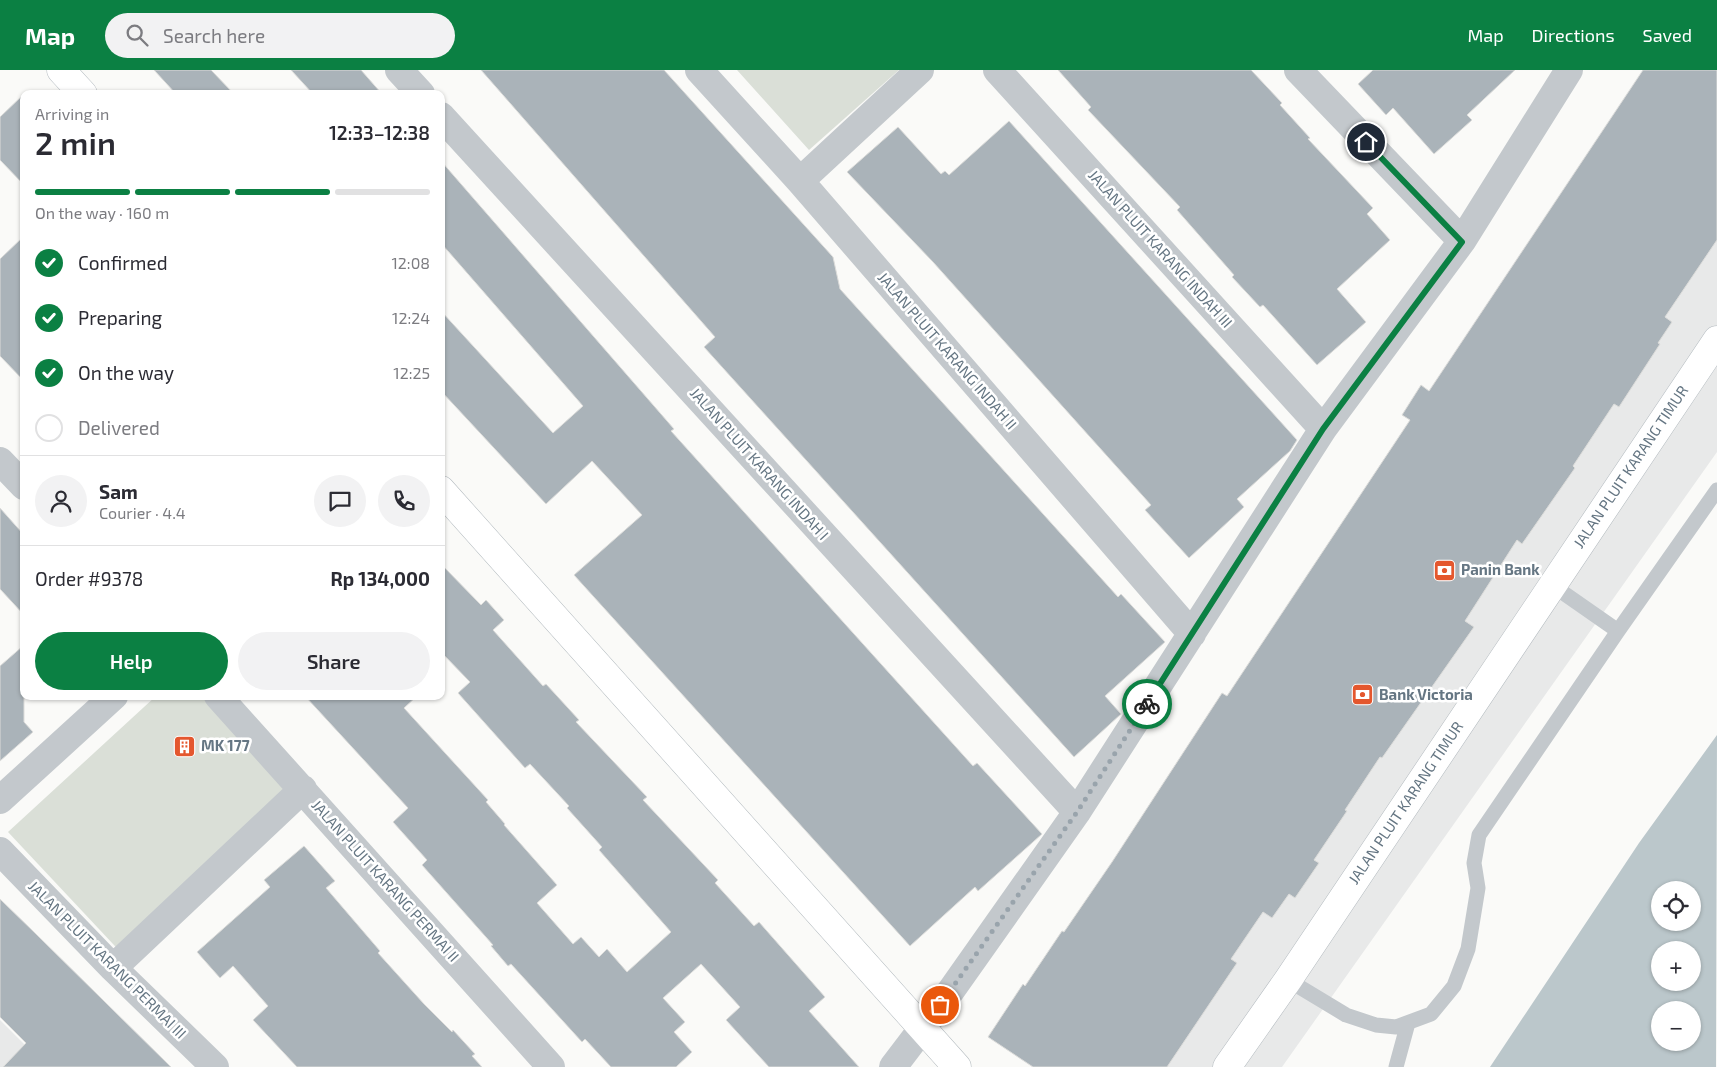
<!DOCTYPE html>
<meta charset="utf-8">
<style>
body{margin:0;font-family:"Exo 2",sans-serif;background:#f2f2f3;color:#2b2b33;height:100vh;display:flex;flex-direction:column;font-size:19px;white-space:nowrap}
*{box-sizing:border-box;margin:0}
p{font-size:16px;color:#7c7c81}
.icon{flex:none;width:28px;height:28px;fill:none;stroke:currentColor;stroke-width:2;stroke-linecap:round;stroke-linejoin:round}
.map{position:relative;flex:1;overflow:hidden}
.details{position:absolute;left:20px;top:20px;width:425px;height:610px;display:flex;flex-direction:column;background:#fff;border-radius:10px;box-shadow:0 1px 4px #0004}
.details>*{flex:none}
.fabs{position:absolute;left:1651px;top:811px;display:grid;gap:10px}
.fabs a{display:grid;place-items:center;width:50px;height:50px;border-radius:50%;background:#fff;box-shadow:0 1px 4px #0004;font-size:25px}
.pin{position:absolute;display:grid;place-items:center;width:42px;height:42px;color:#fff;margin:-21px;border:2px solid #fff;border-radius:50%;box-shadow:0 1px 5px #0007}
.courier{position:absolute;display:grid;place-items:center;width:50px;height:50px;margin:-25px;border:4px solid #0b8043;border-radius:50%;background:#fff;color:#222;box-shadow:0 1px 6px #0007}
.head em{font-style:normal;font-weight:600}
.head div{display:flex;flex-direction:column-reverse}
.head{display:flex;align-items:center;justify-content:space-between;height:85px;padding:0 15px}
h1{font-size:32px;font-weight:600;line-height:38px}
.bar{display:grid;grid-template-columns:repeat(4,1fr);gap:8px 5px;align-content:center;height:60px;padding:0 15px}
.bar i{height:6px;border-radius:4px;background:#e1e1e2}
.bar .active{background:#0b8043}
.bar p{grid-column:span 4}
.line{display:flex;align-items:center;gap:12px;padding:0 15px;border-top:1px solid #e1e1e2}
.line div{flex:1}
.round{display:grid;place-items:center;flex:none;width:52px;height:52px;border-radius:26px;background:#f2f2f3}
ol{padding:0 15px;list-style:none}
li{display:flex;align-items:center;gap:15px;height:55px}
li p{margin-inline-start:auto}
li .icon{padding:5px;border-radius:50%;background:#0b8043;color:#fff;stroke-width:4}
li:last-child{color:#7c7c81}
li i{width:28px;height:28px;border:2px solid #e1e1e2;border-radius:50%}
.action{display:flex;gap:10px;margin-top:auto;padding:10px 15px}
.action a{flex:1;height:58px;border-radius:30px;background:#0b8043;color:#fff;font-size:20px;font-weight:600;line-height:58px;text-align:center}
.action a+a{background:#f2f2f3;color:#2b2b33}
header{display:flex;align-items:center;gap:30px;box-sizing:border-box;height:70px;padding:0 25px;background:#0b8043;color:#fff}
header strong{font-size:24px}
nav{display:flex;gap:28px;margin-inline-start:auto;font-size:18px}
.search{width:350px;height:45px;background:#f2f2f3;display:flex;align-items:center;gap:12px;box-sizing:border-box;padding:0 18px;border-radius:28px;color:#7c7c81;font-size:19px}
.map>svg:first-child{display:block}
</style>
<header>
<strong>Map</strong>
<div class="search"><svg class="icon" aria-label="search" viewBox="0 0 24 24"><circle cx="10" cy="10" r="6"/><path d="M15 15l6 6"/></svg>Search here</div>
<nav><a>Map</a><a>Directions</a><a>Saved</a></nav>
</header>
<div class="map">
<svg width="1717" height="997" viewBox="0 0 1717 997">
<rect width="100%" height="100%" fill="#fafaf8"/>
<path fill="#e8e9e9" d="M 1717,1 L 1717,382 L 1282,997 L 1046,997 Z
M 0,950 L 47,997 L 0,997 Z"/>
<path fill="#dadfd7" d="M 737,0 L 899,0 L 809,80 Z
M 156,626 L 217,626 L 308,725 L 128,890 L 8,762 Z"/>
<path fill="#bbc7cb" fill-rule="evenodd" d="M 1717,665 L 1716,997 L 1490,997 L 1639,773 ZM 1660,820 L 1692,820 L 1692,852 L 1660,852 ZM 1660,880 L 1692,880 L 1692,912 L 1660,912 ZM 1660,940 L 1692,940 L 1692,972 L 1660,972 Z"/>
<path fill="#aab3b9" stroke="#dcdcda" d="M 154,0 L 211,0 L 234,24 L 176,24 Z
M 291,0 L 361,0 L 382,24 L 313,24 Z
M 481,0 L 664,0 L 833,187 L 840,219 L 1118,527 L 1121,524 L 1165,572 L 1105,626 L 1121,644 L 1074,687 L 704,277 L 715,267 Z
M 1058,0 L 1251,0 L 1282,33 L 1280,35 L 1310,68 L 1308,69 L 1373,138 L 1367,144 L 1390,170 L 1337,219 L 1366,252 L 1317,295 L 1263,235 L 1260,237 L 1232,207 L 1234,205 L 1177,140 L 1180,137 L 1088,40 L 1091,37 Z
M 1373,0 L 1515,0 L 1467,45 L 1472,50 L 1434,84 L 1393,38 L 1386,45 L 1358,14 Z
M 1643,0 L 1717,0 L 1717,170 L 1665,247 L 1672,252 L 1658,273 L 1660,274 L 1619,337 L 1614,334 L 1573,396 L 1575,398 L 1522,474 L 1517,470 L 1465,551 L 1474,557 L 1382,688 L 1380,687 L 1345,740 L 1347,741 L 1314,790 L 1319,793 L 1295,828 L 1289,824 L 1272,848 L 1263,842 L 1231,889 L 1237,893 L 1167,997 L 1033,997 L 988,967 L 1023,914 L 1025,916 L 1062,861 L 1064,862 L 1112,792 L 1222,623 L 1227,626 L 1410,350 L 1402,345 L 1421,315 L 1429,321 Z
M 24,24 L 24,115 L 0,90 L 0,47 Z
M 1009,51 L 1297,370 L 1290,381 L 1237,429 L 1244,437 L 1189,488 L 1145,440 L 1151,435 L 933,192 L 847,102 L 898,57 L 941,104 L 945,101 L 949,105 Z
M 441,91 L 674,359 L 671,361 L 973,696 L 977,693 L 1042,764 L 978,821 L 975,817 L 910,876 L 574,505 L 642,445 L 592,391 L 546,434 L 441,321 L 441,241 L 553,363 L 583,336 L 441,173 Z
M 24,166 L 24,311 L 0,286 L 0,189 Z
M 0,438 L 24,465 L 24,545 L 0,519 Z
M 441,494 L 481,535 L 486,530 L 504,550 L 493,560 L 543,616 L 546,614 L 579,650 L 576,652 L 647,727 L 643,730 L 718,810 L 715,813 L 754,856 L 759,852 L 825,927 L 809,941 L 859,997 L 769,997 L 726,950 L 740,937 L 701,894 L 663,928 L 685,952 L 674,962 L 692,982 L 676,997 L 611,997 L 585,969 L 582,972 L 511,894 L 508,896 L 491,876 L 493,875 L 422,795 L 427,790 L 393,752 L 408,738 L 305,626 L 417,626 L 404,638 L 488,730 L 486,732 L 505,754 L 504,755 L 557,815 L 537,833 L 573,874 L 581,867 L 599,887 L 607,879 L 627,902 L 671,862 L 599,780 L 602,777 L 567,738 L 569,736 L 530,694 L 525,698 L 458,623 L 470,612 L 441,582 Z
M 24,575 L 24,652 L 33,662 L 0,691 L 0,596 Z
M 304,776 L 335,811 L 326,818 L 380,881 L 378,883 L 424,934 L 452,962 L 453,960 L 475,984 L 472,986 L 482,997 L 297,997 L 253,950 L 268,936 L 233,896 L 220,908 L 197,882 L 270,817 L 264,810 Z
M 0,829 L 36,864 L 171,997 L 3,997 L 26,973 L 0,947 Z"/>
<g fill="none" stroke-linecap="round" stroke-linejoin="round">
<defs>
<path id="secondary" d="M 61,0 L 83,24
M 441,420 L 957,997
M 1227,997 L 1288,910 L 1717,270"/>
</defs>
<use href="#secondary" stroke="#b3babf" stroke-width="29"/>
<path stroke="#c3c8cc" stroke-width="15" d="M 1552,515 L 1618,561
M 1288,910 L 1346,945 L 1376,955 L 1396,957 L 1431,944 L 1454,916 L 1468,879 L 1478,818 L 1474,793 L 1479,765 L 1618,561 L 1717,420
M 1396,997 L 1408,953"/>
<path stroke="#c3c8cc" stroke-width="28" d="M 399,0 L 421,24
M 699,0 L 800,111 L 1192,564
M 997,0 L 1323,359
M 1298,0 L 1462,171
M 441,46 L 1077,742
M 800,111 L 920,0
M 0,391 L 24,416
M 218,626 L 551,997
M 0,730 L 114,626
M 0,781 L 113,898 L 215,997
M 113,898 L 303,719
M 893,997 L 950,922 L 1077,742 L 1323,359 L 1462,171 L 1569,0"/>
<use href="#secondary" stroke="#fff" stroke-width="28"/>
</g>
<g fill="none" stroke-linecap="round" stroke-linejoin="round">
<path stroke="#99a4ac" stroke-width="5" stroke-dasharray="0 9" d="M 940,935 L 1077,742 L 1147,634"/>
<path stroke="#0b8043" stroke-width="6" d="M 1147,634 L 1323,359 L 1462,172 L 1366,72"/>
</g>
<defs>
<symbol id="bank-square" viewBox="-11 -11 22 22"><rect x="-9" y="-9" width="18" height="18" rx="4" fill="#e4572e" stroke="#fff"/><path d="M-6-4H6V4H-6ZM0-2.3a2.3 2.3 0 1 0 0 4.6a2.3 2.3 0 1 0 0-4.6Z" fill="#fff"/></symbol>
<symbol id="building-square" viewBox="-11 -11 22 22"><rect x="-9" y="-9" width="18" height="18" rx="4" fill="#e4572e" stroke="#fff"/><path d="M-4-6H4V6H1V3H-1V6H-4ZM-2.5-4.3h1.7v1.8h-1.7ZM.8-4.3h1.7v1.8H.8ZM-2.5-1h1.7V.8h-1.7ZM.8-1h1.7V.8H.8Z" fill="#fff"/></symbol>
</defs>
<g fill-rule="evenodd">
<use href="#bank-square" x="1432" y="488" width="25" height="25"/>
<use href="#bank-square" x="1350" y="612" width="25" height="25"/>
<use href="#building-square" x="172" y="664" width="25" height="25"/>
</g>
<g text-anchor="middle" stroke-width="5" stroke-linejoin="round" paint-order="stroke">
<g font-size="15" fill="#657683" stroke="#fff">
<text transform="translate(1160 179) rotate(48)" y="5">JALAN PLUIT KARANG INDAH III</text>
<text transform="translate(947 281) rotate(49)" y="5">JALAN PLUIT KARANG INDAH II</text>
<text transform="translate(759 394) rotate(48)" y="5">JALAN PLUIT KARANG INDAH I</text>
<text transform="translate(1631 397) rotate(-56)" y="5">JALAN PLUIT KARANG TIMUR</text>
<text transform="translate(1406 733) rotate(-56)" y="5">JALAN PLUIT KARANG TIMUR</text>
<text transform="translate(385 811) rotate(48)" y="5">JALAN PLUIT KARANG PERMAI II</text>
<text transform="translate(107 890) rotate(45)" y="5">JALAN PLUIT KARANG PERMAI III</text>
</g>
<g font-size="15" font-weight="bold" fill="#657683" stroke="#fff" text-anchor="start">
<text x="1461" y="505">Panin Bank</text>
<text x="1379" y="630">Bank Victoria</text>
<text x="201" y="681">MK 177</text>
</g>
</g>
</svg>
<div class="fabs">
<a><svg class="icon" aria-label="locate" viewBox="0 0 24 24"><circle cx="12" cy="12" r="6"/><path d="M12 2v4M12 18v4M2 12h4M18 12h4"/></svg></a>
<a>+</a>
<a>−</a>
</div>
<div class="pin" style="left:940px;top:935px;background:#ea580c"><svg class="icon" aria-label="bag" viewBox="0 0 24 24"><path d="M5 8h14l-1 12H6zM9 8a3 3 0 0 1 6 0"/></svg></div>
<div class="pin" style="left:1366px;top:72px;background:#1f2937"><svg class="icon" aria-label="home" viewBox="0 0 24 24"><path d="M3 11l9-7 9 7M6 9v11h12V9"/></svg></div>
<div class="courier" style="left:1147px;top:634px"><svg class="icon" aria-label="bike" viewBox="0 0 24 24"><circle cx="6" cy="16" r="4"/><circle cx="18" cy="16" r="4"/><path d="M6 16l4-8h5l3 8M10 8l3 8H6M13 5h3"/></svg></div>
<section class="details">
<div class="head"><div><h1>2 min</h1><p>Arriving in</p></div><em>12:33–12:38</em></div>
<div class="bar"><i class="active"></i><i class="active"></i><i class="active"></i><i></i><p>On the way · 160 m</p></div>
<ol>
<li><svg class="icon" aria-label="check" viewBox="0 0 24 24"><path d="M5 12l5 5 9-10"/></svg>Confirmed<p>12:08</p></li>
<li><svg class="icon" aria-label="check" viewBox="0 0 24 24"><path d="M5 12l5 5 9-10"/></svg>Preparing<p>12:24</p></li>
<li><svg class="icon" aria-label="check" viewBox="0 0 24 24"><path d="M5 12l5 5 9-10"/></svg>On the way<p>12:25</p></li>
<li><i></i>Delivered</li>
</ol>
<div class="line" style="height:90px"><a class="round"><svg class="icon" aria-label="person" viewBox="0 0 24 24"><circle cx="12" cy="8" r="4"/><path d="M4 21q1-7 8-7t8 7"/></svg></a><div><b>Sam</b><p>Courier · 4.4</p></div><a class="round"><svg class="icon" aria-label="chat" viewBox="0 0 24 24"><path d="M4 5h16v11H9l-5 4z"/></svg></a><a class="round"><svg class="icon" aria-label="phone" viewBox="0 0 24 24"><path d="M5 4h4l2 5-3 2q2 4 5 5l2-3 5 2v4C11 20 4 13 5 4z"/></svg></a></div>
<div class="line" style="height:65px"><div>Order #9378</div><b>Rp 134,000</b></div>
<div class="action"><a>Help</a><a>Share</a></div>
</section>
</div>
